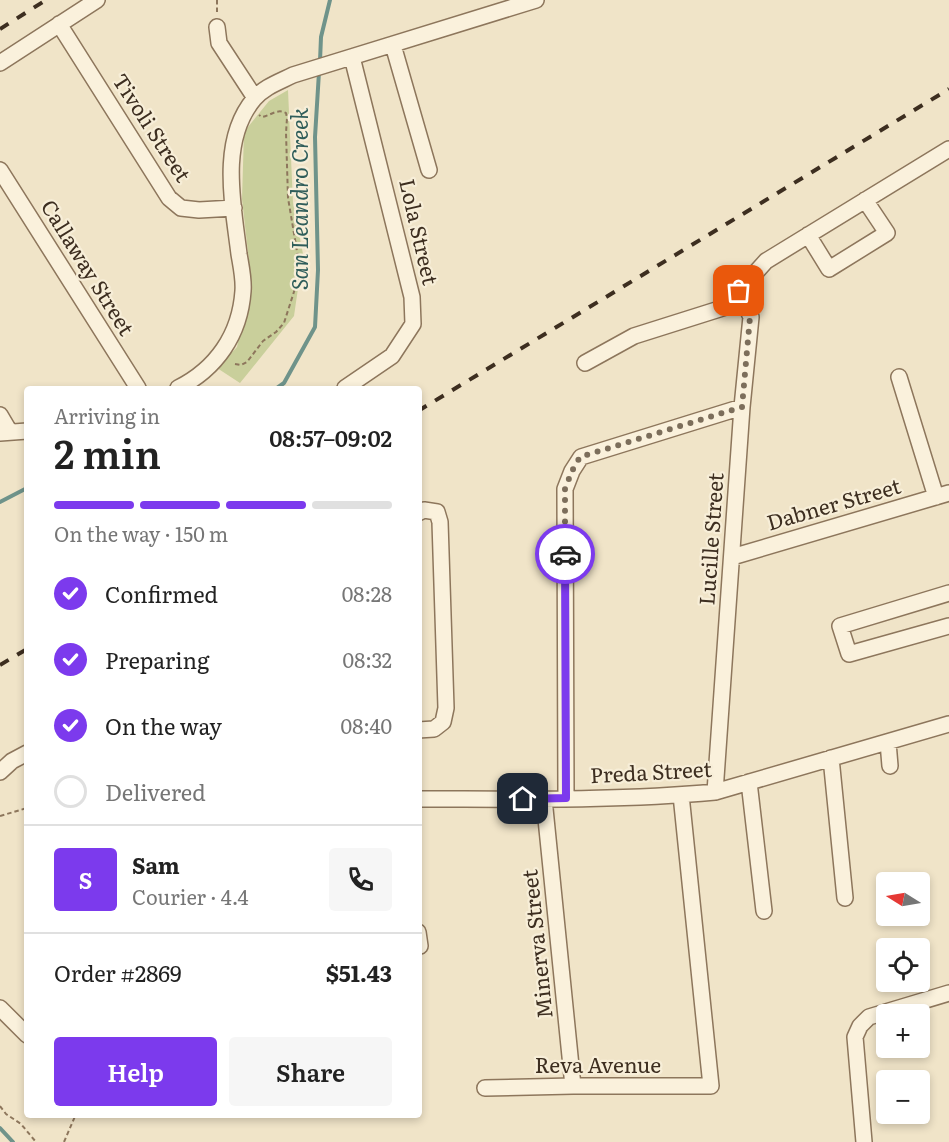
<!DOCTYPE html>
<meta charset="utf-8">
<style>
body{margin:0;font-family:Literata,serif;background:#f6f6f6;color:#222;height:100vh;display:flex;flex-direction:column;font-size:22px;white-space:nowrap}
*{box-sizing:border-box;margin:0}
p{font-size:20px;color:#767676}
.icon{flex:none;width:33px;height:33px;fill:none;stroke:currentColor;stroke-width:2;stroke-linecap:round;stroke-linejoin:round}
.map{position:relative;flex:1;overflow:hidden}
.details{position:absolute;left:24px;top:386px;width:398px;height:732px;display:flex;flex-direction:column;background:#fff;border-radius:6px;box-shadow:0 3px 9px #0003}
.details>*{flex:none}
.needle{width:39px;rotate:281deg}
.controls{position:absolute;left:876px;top:872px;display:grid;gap:12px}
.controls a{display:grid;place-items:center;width:54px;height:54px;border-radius:6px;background:#fff;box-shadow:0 3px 9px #0003;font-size:30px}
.pin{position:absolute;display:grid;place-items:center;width:51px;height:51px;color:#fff;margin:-26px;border-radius:12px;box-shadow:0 3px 9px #0006}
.courier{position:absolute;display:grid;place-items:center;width:60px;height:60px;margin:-30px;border:4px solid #7c3aed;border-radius:50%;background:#fff;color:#222;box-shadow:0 2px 8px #0007}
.summary em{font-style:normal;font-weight:600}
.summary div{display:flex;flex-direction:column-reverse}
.summary{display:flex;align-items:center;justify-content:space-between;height:102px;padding:0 30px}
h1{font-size:39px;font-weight:600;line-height:45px}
.bar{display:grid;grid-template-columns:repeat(4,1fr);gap:9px 6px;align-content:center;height:72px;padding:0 30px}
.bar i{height:8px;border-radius:4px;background:#e0e0e0}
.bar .active{background:#7c3aed}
.bar p{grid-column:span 4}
.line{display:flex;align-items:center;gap:15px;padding:0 30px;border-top:2px solid #e0e0e0}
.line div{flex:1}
.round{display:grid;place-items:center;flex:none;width:63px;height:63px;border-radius:6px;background:#f6f6f6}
ol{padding:0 30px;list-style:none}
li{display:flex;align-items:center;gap:18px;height:66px}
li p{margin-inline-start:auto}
li .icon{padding:6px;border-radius:50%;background:#7c3aed;color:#fff;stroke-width:4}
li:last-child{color:#767676}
li i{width:33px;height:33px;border:3px solid #e0e0e0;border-radius:50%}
.action{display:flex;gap:12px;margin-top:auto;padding:12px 30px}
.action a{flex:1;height:69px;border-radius:6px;background:#7c3aed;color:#fff;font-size:24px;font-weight:600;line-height:69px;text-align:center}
.action a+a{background:#f6f6f6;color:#222}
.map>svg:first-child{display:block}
</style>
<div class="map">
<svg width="949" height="1142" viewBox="0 0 949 1142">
<rect width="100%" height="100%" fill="#f0e4c8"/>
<path fill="#c9cf9b" d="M 288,90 L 293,203 L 303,254 L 294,316 L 240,383 L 217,368 L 237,347 L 251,279 L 242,199 L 244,132 L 269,101 Z"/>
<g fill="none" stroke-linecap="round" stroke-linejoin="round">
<path stroke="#6f938a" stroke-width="4" d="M 320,61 L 321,37 L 330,0
M 277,388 L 284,383 L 315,327 L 318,270 L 315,137 L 319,72
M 0,502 L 27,488
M 0,1128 L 13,1142"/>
<defs>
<path id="minor" d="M 59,24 L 169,198 L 181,208 L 199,210 L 234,208
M 217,27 L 219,43 L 255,98
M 393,45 L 429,170
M 0,63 L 97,0
M 0,170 L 138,388
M 808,235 L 829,269 L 887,233 L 865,200
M 585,363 L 634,336 L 729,306 L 739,291 L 766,261 L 949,149
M 899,377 L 936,497
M 178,388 C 216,369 240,335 243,291 C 244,279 241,266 239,254 C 233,204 219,141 254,99 C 264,87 279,82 293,75 L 536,0
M 345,388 L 392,356 L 413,324 L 412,297 L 352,57
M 0,415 L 10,432
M 0,433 L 27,431
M 418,513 L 424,510 L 437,512 L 440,522 L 446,708 L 443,722 L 434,729 L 418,730
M 732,557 L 949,493
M 949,593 L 840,626 L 849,654 L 949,626
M 888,742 L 890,766
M 831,758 L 845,898
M 0,772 L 12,761 L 27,753
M 749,782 L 764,911
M 715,792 L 742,407 L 751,317 L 739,291
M 566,798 L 565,489 L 572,471 L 581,457 L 742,407
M 418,799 C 517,799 617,801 715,792 L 949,724
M 544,799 L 573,1086
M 418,932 L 420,946
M 0,1008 L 27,1035
M 485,1088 L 573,1086 L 711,1086 L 681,795
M 864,1142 L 855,1037 L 860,1026 L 869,1017 L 949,993"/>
</defs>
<use href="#minor" stroke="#8d765c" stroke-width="18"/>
<path stroke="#8d765c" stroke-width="2" stroke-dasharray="4.5 3" stroke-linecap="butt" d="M 217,12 L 217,0
M 235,364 L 241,365 L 247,362 L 263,341 L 276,332 L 284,323 L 299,276 L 299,263 L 288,198 L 286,133 L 287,118 L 286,113 C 277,108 270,116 262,117 L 259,115
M 0,816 L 27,808
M 0,1106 L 6,1114 L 21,1124 L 36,1142
M 64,1142 L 76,1114"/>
<use href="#minor" stroke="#faf1dc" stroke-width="15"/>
<path stroke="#3d2e20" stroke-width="4" stroke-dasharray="10 10" stroke-linecap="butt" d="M 0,29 L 46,0
M 418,411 L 949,89
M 0,665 L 27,649"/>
</g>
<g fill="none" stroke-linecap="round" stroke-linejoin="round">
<path stroke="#7c6e5b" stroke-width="6" stroke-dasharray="0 10.8" d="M 565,554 L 565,489 L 572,471 L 580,457 L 742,407 L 750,317 L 739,291"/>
<path stroke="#7c3aed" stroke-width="8" d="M 523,799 L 566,798 L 565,554"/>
</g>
<g text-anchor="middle" stroke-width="4.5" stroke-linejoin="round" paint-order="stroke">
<g font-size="21" fill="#3d2e20" stroke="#f7eed8">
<text transform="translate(151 128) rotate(57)" y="7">Tivoli Street</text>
<text transform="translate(418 232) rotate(77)" y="7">Lola Street</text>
<text transform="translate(87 268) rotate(58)" y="7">Callaway Street</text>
<text transform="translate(834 505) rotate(-16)" y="7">Dabner Street</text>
<text transform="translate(712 539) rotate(-86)" y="7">Lucille Street</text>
<text transform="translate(651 773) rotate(-3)" y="7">Preda Street</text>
<text transform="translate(538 944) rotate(-96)" y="7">Minerva Street</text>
<text x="598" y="1073">Reva Avenue</text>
</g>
<g font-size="22" font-style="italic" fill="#2f5d5a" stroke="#f7eed8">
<text transform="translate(300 199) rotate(-90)" y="8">San Leandro Creek</text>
</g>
</g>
</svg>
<div class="controls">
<a><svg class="needle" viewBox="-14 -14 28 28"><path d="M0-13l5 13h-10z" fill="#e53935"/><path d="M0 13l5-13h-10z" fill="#767676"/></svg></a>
<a><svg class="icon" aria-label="locate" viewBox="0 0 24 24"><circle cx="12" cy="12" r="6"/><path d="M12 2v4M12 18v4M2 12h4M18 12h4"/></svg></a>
<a>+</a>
<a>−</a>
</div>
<div class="pin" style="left:739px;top:291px;background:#ea580c"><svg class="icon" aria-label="bag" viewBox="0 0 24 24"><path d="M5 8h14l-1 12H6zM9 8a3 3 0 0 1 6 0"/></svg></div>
<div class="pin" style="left:523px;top:799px;background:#1f2937"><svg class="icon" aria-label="home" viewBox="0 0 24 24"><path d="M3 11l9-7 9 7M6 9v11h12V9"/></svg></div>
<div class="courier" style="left:565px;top:554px"><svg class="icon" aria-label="car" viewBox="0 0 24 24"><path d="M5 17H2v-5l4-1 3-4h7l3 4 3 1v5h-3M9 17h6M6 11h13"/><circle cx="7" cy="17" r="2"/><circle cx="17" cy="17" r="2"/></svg></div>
<section class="details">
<div class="summary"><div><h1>2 min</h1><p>Arriving in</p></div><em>08:57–09:02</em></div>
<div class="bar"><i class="active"></i><i class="active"></i><i class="active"></i><i></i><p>On the way · 150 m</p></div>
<ol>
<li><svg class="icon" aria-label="check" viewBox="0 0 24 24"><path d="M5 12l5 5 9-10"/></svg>Confirmed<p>08:28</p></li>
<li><svg class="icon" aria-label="check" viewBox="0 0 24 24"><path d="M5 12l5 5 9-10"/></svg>Preparing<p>08:32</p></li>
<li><svg class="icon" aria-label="check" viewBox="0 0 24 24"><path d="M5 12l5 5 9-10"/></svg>On the way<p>08:40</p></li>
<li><i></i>Delivered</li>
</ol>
<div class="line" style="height:108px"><b class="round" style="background:#7c3aed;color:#fff">S</b><div><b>Sam</b><p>Courier · 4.4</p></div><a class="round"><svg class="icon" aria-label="phone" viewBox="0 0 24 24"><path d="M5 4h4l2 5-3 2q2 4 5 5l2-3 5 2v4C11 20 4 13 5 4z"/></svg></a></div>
<div class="line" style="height:78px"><div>Order #2869</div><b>$51.43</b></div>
<div class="action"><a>Help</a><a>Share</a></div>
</section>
</div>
